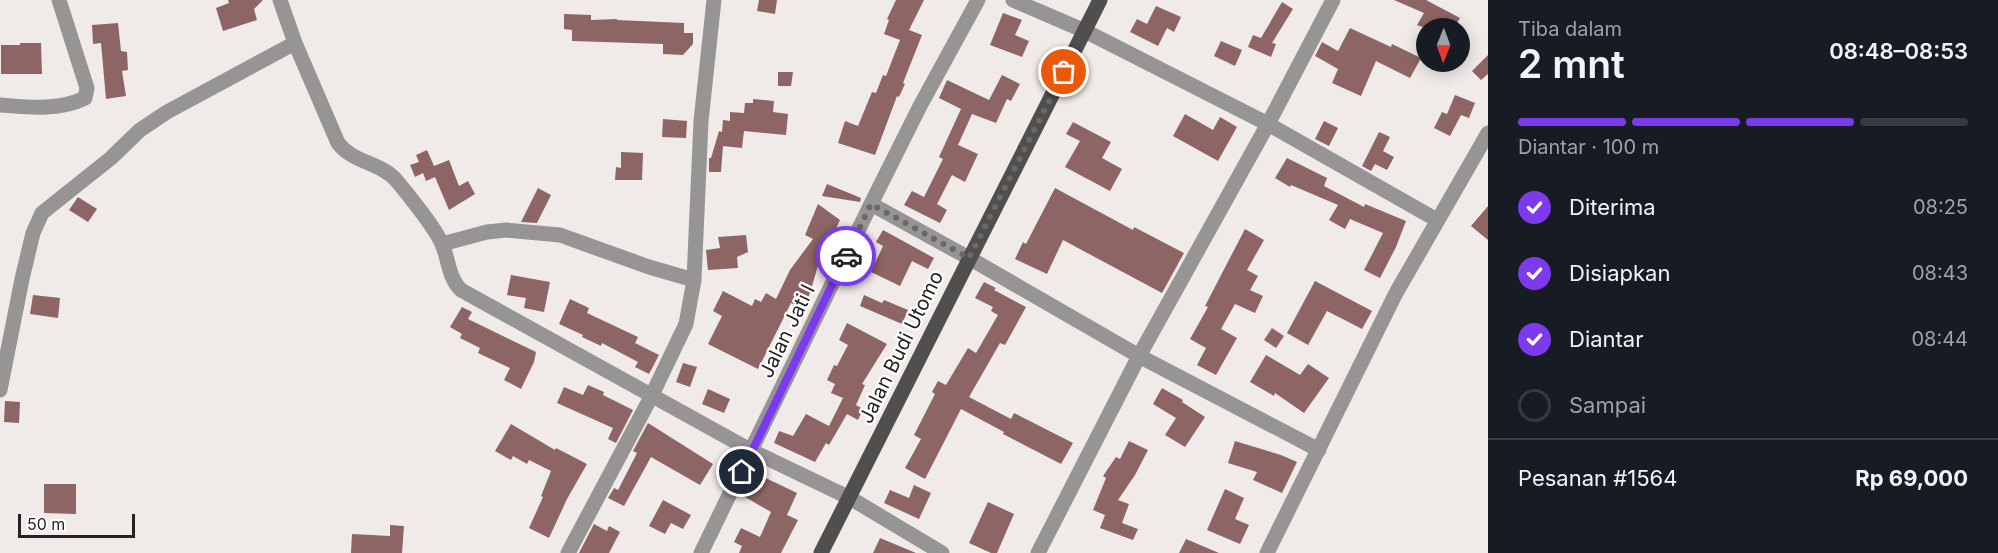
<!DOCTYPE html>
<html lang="id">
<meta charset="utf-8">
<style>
body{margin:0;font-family:Inter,sans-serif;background:#20242c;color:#f1f3f6;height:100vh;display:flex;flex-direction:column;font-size:22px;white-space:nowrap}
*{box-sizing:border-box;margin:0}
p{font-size:20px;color:#9ea1a6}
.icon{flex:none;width:33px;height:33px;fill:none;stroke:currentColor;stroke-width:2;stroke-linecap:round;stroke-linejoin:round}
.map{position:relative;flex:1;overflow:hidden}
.sheet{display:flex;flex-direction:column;background:#171b24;width:510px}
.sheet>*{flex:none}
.needle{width:39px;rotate:181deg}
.tools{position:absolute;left:1416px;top:18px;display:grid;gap:12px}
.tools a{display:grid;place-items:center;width:54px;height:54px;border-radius:50%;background:#171b24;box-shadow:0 3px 15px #0003;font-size:30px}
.scale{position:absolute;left:18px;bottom:15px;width:117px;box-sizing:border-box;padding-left:6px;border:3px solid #242322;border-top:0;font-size:16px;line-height:21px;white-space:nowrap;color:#242322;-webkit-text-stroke:4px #fff;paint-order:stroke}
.pin{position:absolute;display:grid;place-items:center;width:51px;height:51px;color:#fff;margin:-26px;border:3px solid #fff;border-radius:50%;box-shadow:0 2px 6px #0007}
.courier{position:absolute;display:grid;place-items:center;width:60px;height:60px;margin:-30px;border:4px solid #7c3aed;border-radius:50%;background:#fff;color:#222;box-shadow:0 2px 8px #0007}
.summary em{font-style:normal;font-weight:600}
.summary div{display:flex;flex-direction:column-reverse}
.summary{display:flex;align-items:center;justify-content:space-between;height:102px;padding:0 30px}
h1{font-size:39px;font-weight:600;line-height:45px}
.bar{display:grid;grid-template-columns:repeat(4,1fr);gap:9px 6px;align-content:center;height:72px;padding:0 30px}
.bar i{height:8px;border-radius:4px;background:#363941}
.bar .on{background:#7c3aed}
.bar p{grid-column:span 4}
.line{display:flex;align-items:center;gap:15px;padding:0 30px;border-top:2px solid #363941}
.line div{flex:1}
ol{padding:0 30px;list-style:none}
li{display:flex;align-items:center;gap:18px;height:66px}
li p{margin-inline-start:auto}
li .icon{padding:6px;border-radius:50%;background:#7c3aed;color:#fff;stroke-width:4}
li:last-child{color:#9ea1a6}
li i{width:33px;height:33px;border:3px solid #363941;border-radius:50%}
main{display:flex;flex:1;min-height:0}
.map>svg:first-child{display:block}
</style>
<main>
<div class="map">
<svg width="1488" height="553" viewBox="0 0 1488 553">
<rect width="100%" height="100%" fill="#f0ebe9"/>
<path fill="#8d6564" d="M 228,0 L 263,0 L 254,9 L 257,20 L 223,31 L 216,8 L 229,3 Z
M 759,0 L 777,0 L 775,14 L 757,11 Z
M 896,0 L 924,0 L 909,30 L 922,35 L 903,83 L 905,84 L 899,97 L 897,96 L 875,155 L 838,143 L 845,121 L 858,126 L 872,92 L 876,93 L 883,75 L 886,76 L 900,40 L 884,34 L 889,20 L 887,19 Z
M 1394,0 L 1426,0 L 1460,18 L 1456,25 L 1443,20 L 1439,28 L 1425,28 L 1417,25 L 1424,13 Z
M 1282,2 L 1293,9 L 1272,43 L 1276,44 L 1271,57 L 1248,47 L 1253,35 L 1261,38 Z
M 1156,6 L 1181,17 L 1174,32 L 1167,28 L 1158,46 L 1130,32 L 1137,19 L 1147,24 Z
M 1003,13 L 1022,20 L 1015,35 L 1029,41 L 1022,57 L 990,45 Z
M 564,14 L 591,15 L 591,20 L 617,19 L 617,20 L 684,23 L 684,33 L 693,33 L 693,44 L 683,55 L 663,54 L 663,44 L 572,41 L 572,30 L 564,29 Z
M 118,23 L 121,51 L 127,52 L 128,70 L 122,71 L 126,96 L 106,99 L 101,43 L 93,44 L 92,25 Z
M 1350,28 L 1391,47 L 1392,44 L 1421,58 L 1410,78 L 1376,61 L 1361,96 L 1332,83 L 1338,69 L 1315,56 L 1322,42 L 1338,51 Z
M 1221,41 L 1242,50 L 1235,66 L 1214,56 Z
M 20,43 L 41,43 L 42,74 L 1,74 L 1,45 L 20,45 Z
M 1488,55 L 1488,74 L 1481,80 L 1472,71 Z
M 778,72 L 793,72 L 791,86 L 778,86 Z
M 1002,75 L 1020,84 L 1011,101 L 1007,99 L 996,123 L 972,114 L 958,145 L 978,154 L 965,182 L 952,175 L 937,204 L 947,210 L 940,223 L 904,205 L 912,191 L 924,197 L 943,159 L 939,157 L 961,109 L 939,98 L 947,80 L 989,100 Z
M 1455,95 L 1475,103 L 1469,118 L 1461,115 L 1450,136 L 1434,128 L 1442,112 L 1447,114 Z
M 753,99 L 774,101 L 773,112 L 788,114 L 786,135 L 744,131 L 742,148 L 723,146 L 721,172 L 709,172 L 709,158 L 711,158 L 719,131 L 722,132 L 723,120 L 730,121 L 730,112 L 744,113 L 745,103 L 753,103 Z
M 1185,114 L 1213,130 L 1220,117 L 1237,127 L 1218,161 L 1173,136 Z
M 663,119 L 687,121 L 686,138 L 662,137 Z
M 1324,121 L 1338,128 L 1329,146 L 1315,139 Z
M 1073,122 L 1111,142 L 1102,158 L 1122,169 L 1110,191 L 1065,167 L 1080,141 L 1066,134 Z
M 1379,132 L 1390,137 L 1383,151 L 1394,157 L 1387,170 L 1375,164 L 1371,171 L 1362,166 Z
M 427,150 L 434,166 L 449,160 L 459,186 L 468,181 L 475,194 L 449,210 L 435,177 L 426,181 L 423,173 L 415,177 L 410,165 L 419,162 L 416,155 Z
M 621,152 L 643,153 L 642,180 L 615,180 L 616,167 L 621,168 Z
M 1287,158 L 1327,178 L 1324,186 L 1364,207 L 1365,204 L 1406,221 L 1396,247 L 1380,278 L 1364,270 L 1383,233 L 1350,219 L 1345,229 L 1329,220 L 1338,205 L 1291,185 L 1290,187 L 1275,178 Z
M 827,184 L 861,198 L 860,202 L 822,196 Z
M 538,188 L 551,195 L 537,223 L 521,222 Z
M 1055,188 L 1133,230 L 1134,227 L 1184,253 L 1162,293 L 1063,240 L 1047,274 L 1015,259 L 1023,242 L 1026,244 Z
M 78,197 L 97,209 L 88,222 L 69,210 Z
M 818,204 L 840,220 L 828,246 L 824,245 L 810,293 L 803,309 L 791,303 L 758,369 L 708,344 L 722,316 L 713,311 L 723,291 L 752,306 L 755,299 L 761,302 L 766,293 L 776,299 L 790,270 L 813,239 L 805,235 Z
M 1488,206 L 1488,240 L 1471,226 Z
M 1245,229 L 1264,240 L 1247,270 L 1258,276 L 1250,290 L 1263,296 L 1255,313 L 1235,304 L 1221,329 L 1237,338 L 1216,375 L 1197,365 L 1206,348 L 1190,339 L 1208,307 L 1205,306 Z
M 883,230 L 934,258 L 928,269 L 912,261 L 900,286 L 871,272 L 883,246 L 876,242 Z
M 746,235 L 748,252 L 737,257 L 738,268 L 708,270 L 706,250 L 720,248 L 718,237 Z
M 511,275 L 550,282 L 544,312 L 524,308 L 526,298 L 507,295 Z
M 1315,281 L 1372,311 L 1362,329 L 1327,311 L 1308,345 L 1287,333 Z
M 984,282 L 996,288 L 994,290 L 1026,307 L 1005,345 L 1000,343 L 969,397 L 1011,419 L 1014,413 L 1073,443 L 1061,464 L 1003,434 L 1004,432 L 961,409 L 925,479 L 905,468 L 921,439 L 914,435 L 935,394 L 932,392 L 938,381 L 946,385 L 968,348 L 976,353 L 998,315 L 991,311 L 993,307 L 975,298 Z
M 33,295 L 60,298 L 58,318 L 30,314 Z
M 864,295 L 882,303 L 884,300 L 908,310 L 902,324 L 860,306 Z
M 570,299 L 589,308 L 587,313 L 638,337 L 635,343 L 659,355 L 649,374 L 635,367 L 638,362 L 602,343 L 601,346 L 582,337 L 583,335 L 559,324 Z
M 462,307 L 472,312 L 468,319 L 536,352 L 534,362 L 521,389 L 504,380 L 510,368 L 478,353 L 480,348 L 460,338 L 462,334 L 450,327 Z
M 847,323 L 887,344 L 862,384 L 865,385 L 856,405 L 863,409 L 858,420 L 847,414 L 829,445 L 826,443 L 815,462 L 774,443 L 779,431 L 793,436 L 806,414 L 829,426 L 843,398 L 831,393 L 835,384 L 827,380 L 834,365 L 837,366 L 848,345 L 839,340 Z
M 1272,328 L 1284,336 L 1276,348 L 1264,340 Z
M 1266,355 L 1300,375 L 1308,364 L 1329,378 L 1304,413 L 1275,393 L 1274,396 L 1250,382 Z
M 683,363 L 697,367 L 690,387 L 676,382 Z
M 588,385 L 604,392 L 603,395 L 633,410 L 616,443 L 608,439 L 613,428 L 557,403 L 564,387 L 583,395 Z
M 1162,388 L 1183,400 L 1182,402 L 1205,417 L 1185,447 L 1165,435 L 1176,418 L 1153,404 Z
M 708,389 L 730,399 L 724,413 L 702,404 Z
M 5,401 L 20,402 L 19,423 L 4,422 Z
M 648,423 L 713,464 L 700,485 L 651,457 L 624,506 L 608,498 L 614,488 L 618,490 L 637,453 L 633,451 Z
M 511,424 L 555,450 L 556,448 L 587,464 L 567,499 L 549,538 L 529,528 L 543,497 L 541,496 L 551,471 L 529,460 L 527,464 L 513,456 L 511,460 L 495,451 Z
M 1129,441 L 1148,450 L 1135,475 L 1118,500 L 1129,504 L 1122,523 L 1138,529 L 1133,540 L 1100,528 L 1105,515 L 1093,510 L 1106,478 L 1103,476 L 1116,457 L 1120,459 Z
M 1235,441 L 1281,455 L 1297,462 L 1282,493 L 1253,480 L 1257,472 L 1228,463 Z
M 753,472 L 797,493 L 787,515 L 798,520 L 781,553 L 739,553 L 742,546 L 734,542 L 741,528 L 760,537 L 771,512 L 740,494 Z
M 44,484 L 76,484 L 76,514 L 44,513 Z
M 914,485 L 931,493 L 919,519 L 884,503 L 890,490 L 909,498 Z
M 1225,489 L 1244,498 L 1235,519 L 1249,525 L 1240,544 L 1207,530 Z
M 663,500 L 691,515 L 683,529 L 671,523 L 665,534 L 649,526 Z
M 988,502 L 1014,514 L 997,553 L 991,553 L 969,543 Z
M 594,524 L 607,531 L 609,526 L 620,532 L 609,553 L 579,553 Z
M 390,525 L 404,526 L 402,553 L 351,553 L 352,534 L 390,536 Z
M 880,538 L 916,553 L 873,553 Z
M 1186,539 L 1219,553 L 1179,553 Z"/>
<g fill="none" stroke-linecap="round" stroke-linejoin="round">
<path stroke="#969594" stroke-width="15" d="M 280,0 L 295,43 L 338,143 C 353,163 380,162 396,180 C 407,193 436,229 442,244 C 449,260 448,277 461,290 L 752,451 L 850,498 L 942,553
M 1013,0 L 1085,31 L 1268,124 L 1437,220
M 0,105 C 28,107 59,111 85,98 L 87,88 L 59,0
M 871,204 L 969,258 L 1139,356 L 1319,450
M 442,244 L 487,232 L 506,230 L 560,235 L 649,267 L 694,280
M 0,390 L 22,279 L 33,233 L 42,213 L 111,158 L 140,130 L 167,112 L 295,43
M 568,553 L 651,397 L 686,324 L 694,280 L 701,121 L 714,0
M 701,553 L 871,204 L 920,106 L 978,0
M 1038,553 L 1139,356 L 1268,124 L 1333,0
M 1267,553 L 1396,293 L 1488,133"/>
<path stroke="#514f4d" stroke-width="15" d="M 821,553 L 1100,0"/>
</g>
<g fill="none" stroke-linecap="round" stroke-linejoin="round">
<path stroke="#6b6968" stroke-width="6" stroke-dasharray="0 10.8" d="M 846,256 L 871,204 L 969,258 L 1064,72"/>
<path stroke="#7c3aed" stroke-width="8" d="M 742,472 L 846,256"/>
</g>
<g text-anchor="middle" stroke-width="4.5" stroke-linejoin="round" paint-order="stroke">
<g font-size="20" fill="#242322" stroke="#fff">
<text transform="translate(787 331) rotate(-64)" y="7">Jalan Jati I</text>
<text transform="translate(901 347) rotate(-64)" y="7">Jalan Budi Utomo</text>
</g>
</g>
</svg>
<div class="tools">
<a><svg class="needle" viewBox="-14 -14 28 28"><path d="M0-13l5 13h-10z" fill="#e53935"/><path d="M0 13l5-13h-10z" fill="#9ea1a6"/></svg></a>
</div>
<div class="scale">50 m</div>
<div class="pin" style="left:1064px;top:72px;background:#ea580c"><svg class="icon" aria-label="bag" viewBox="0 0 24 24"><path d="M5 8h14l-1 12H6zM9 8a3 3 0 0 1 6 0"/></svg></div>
<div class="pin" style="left:742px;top:472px;background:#1f2937"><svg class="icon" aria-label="home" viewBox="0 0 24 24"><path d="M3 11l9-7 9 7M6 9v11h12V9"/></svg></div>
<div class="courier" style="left:846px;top:256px"><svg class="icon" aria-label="car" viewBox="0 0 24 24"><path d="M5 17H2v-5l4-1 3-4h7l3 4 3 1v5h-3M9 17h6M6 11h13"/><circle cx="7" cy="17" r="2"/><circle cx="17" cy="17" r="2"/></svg></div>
</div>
<section class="sheet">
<div class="summary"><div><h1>2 mnt</h1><p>Tiba dalam</p></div><em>08:48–08:53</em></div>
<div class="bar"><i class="on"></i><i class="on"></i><i class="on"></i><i></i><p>Diantar · 100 m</p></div>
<ol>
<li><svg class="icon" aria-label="check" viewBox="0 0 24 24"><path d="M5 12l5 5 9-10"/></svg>Diterima<p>08:25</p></li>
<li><svg class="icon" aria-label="check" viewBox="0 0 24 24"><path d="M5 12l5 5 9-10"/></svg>Disiapkan<p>08:43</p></li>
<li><svg class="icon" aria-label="check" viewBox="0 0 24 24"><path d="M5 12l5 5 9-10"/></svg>Diantar<p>08:44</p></li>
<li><i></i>Sampai</li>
</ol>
<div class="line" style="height:78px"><div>Pesanan #1564</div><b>Rp 69,000</b></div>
</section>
</main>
